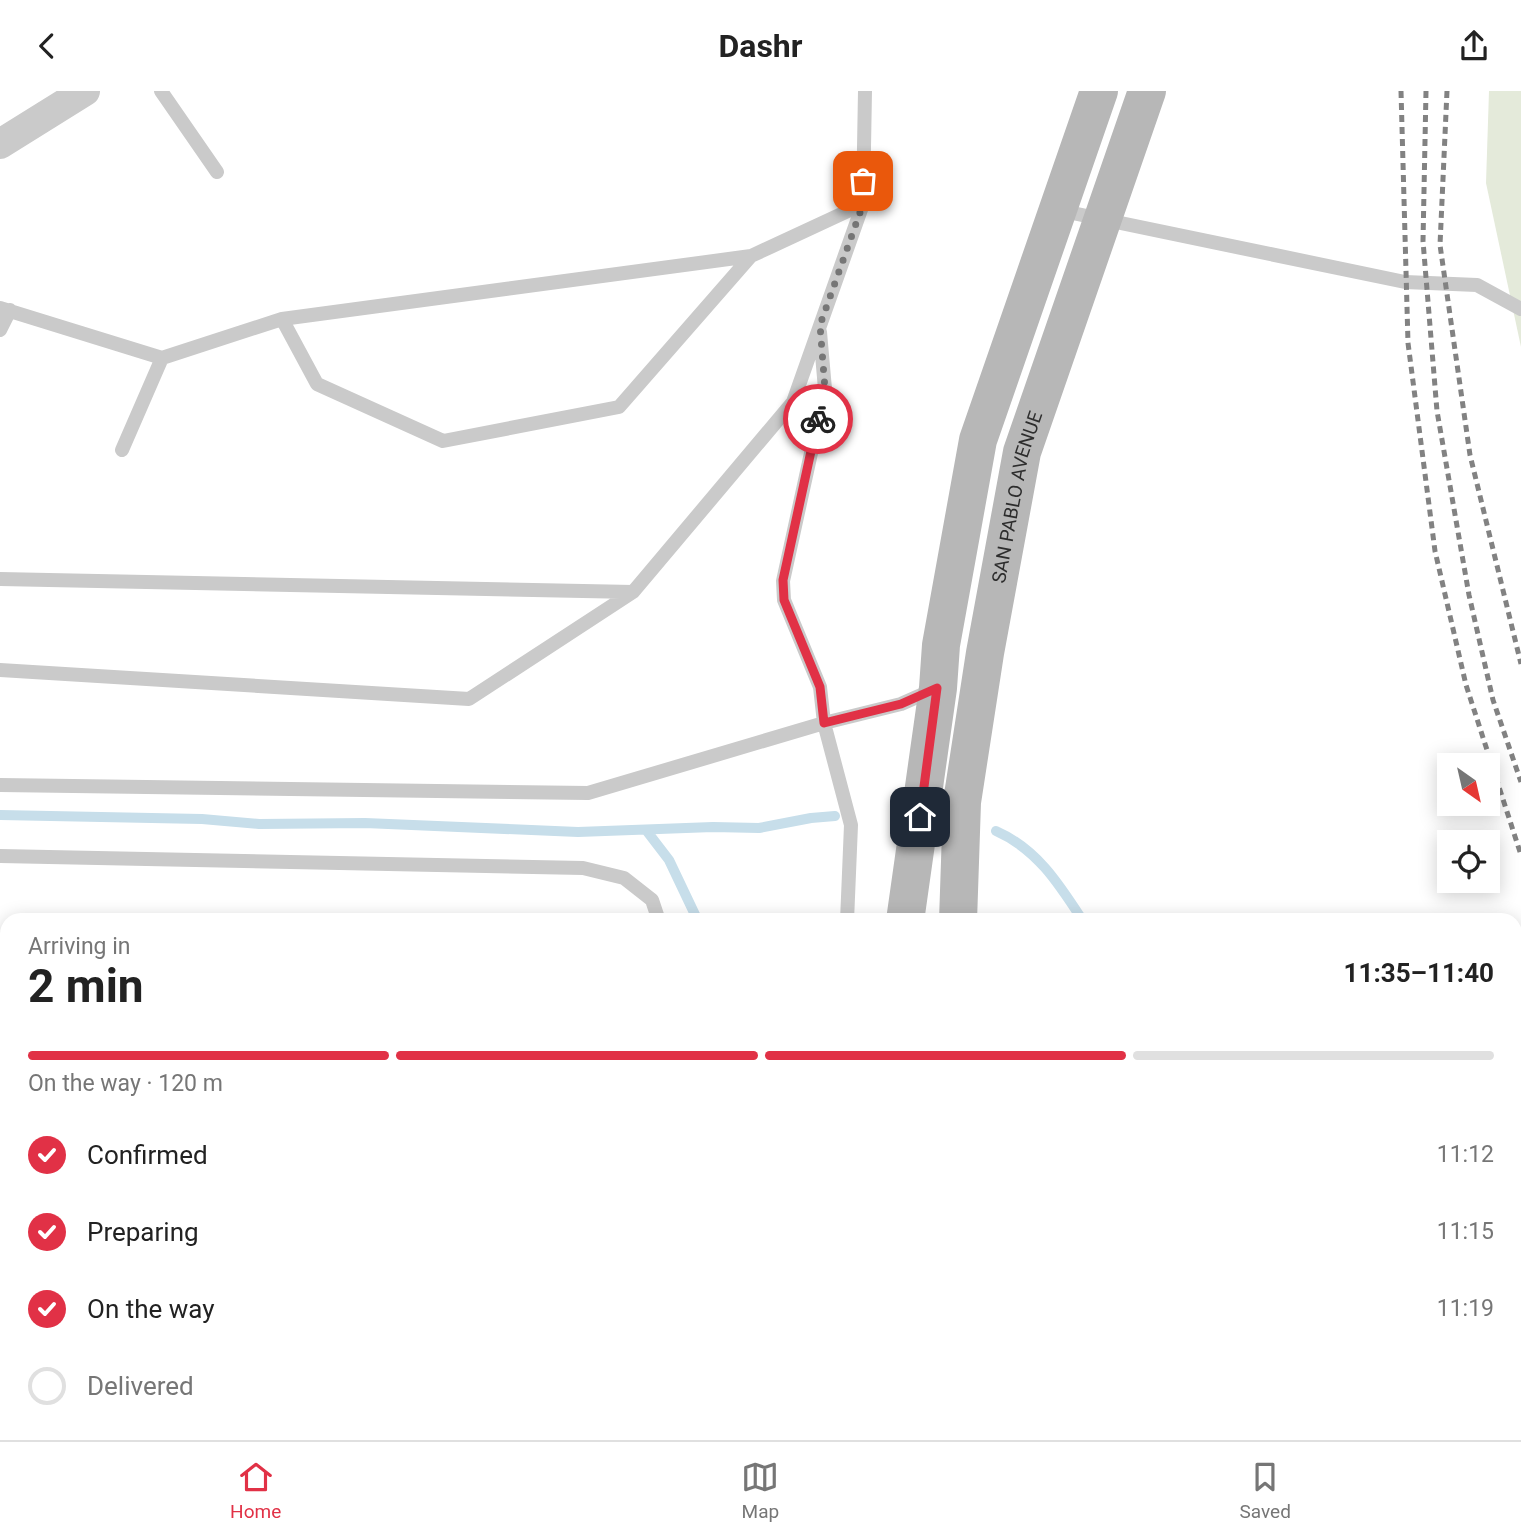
<!DOCTYPE html>
<meta charset="utf-8">
<style>
body{margin:0;font-family:Roboto,sans-serif;background:#f6f6f6;color:#222;height:100vh;display:flex;flex-direction:column;font-size:26px;white-space:nowrap}
*{box-sizing:border-box;margin:0}
p{font-size:23px;color:#767676}
.icon{flex:none;width:38px;height:38px;fill:none;stroke:currentColor;stroke-width:2;stroke-linecap:round;stroke-linejoin:round}
.map{position:relative;flex:1;overflow:hidden}
.sheet{position:absolute;left:0px;top:822px;width:1522px;height:527px;display:flex;flex-direction:column;background:#fff;border-radius:21px 21px 0 0;box-shadow:0 4px 18px #0003}
.sheet>*{flex:none}
.needle{width:46px;rotate:146deg}
.tools{position:absolute;left:1437px;top:662px;display:grid;gap:14px}
.tools a{display:grid;place-items:center;width:63px;height:63px;border-radius:0px;background:#fff;box-shadow:0 4px 18px #0003;font-size:35px}
.pin{position:absolute;display:grid;place-items:center;width:60px;height:60px;color:#fff;margin:-30px;border-radius:14px;box-shadow:0 4px 10px #0006}
.courier{position:absolute;display:grid;place-items:center;width:70px;height:70px;margin:-35px;border:5px solid #e13146;border-radius:50%;background:#fff;color:#222;box-shadow:0 2px 9px #0007}
.headline em{font-style:normal;font-weight:700}
.headline div{display:flex;flex-direction:column-reverse}
.headline{display:flex;align-items:center;justify-content:space-between;height:119px;padding:0 28px}
h1{font-size:46px;font-weight:700;line-height:52px}
.bar{display:grid;grid-template-columns:repeat(4,1fr);gap:10px 7px;align-content:center;height:84px;padding:0 28px}
.bar i{height:9px;border-radius:5px;background:#e0e0e0}
.bar .current{background:#e13146}
.bar p{grid-column:span 4}
ol{padding:0 28px;list-style:none}
li{display:flex;align-items:center;gap:21px;height:77px}
li p{margin-inline-start:auto}
li .icon{padding:7px;border-radius:50%;background:#e13146;color:#fff;stroke-width:4}
li:last-child{color:#767676}
li i{width:38px;height:38px;border:4px solid #e0e0e0;border-radius:50%}
header{display:flex;justify-content:space-between;align-items:center;height:91px;padding:0 28px;background:#fff;font-size:32px;font-weight:700}
.tabs{display:flex;justify-content:space-around;align-items:center;height:98px;border-top:2px solid #e0e0e0;background:#fff;font-size:19px;color:#767676}
.tabs a{display:grid;justify-items:center;gap:4px}
.tabs .current{color:#e13146}
.map>svg:first-child{display:block}
</style>
<header><svg class="icon" aria-label="back" viewBox="0 0 24 24"><path d="M15 5l-7 7 7 7"/></svg>Dashr<svg class="icon" aria-label="share" viewBox="0 0 24 24"><path d="M12 15V3M7 8l5-5 5 5M5 13v7h14v-7"/></svg></header>
<div class="map">
<svg width="1521" height="1349" viewBox="0 0 1521 1349">
<rect width="100%" height="100%" fill="#fff"/>
<path fill="#e4eada" d="M 1489,0 L 1521,0 L 1521,256 L 1486,92 Z"/>
<path fill="#c7deea" d="M 1268,1342 L 1356,1342 L 1368,1349 L 1268,1349 Z"/>
<g fill="none" stroke-linecap="round" stroke-linejoin="round">
<path stroke="#c7deea" stroke-width="10" d="M 0,724 L 202,728 L 259,733 L 365,732 L 578,741 L 713,736 L 759,737 L 811,727 L 835,725
M 646,739 L 669,769 L 698,830
M 996,740 C 1037,758 1059,793 1083,830
M 1516,922 L 1521,924
M 1094,1342 L 1094,1349
M 1207,1342 L 1210,1349"/>
<path stroke="#cacaca" stroke-width="14" d="M 161,0 L 217,81
M 1058,119 L 1405,191 L 1477,194 L 1521,218
M 0,217 L 162,267
M 282,228 L 317,293 L 443,350 L 619,316 L 751,165
M 0,239 L 10,219
M 820,241 L 825,298 L 783,490 L 784,509 L 820,596 L 824,632 L 851,734 L 847,830
M 122,359 L 162,267 L 282,228 L 751,165 L 863,113
M 0,488 L 633,501
M 0,579 L 469,608 L 633,501 L 793,311 L 863,113 L 865,0
M 0,694 L 588,702 L 824,632 L 901,613 L 935,598
M 0,765 L 583,777 L 624,787 L 652,809 L 659,830
M 1516,993 L 1521,1002
M 0,1057 L 7,1057
M 1418,1342 L 1430,1349
M 1136,1349 L 1136,1342"/>
<path stroke="#cacaca" stroke-width="30" d="M 0,53 L 85,0"/>
<g stroke="#b7b7b7" stroke-width="38">
<path d="M 905,830 L 938,597 L 941,554 L 978,349 L 1099,0"/>
<path id="s1" d="M 958,830 L 962,711 L 985,562 L 1022,361 L 1147,0"/>
<path d="M 896,1342 L 896,1349"/>
<path d="M 956,1342 L 956,1349"/>
</g>
<path stroke="#828282" stroke-width="5" stroke-dasharray="7 5" stroke-linecap="butt" d="M 1401,0 L 1408,252 L 1435,460 L 1466,594 L 1521,764
M 1426,0 L 1423,150 L 1437,320 L 1469,504 L 1493,609 L 1521,691
M 1447,0 L 1440,154 L 1470,364 L 1521,573"/>
</g>
<g fill="none" stroke-linecap="round" stroke-linejoin="round">
<path stroke="#767676" stroke-width="7" stroke-dasharray="0 12.6" d="M 818,328 L 825,298 L 820,234 L 863,113 L 863,90"/>
<path stroke="#e13146" stroke-width="9" d="M 818,328 L 783,489 L 784,509 L 820,596 L 824,632 L 901,613 L 937,597 L 920,726"/>
</g>
<g text-anchor="middle" stroke-width="7" stroke-linejoin="round" paint-order="stroke">
<g font-size="19" fill="#2d2d2d" stroke="#fff">
<text dy="7" stroke="none"><textPath href="#s1" startOffset="429">SAN PABLO AVENUE</textPath></text>
</g>
</g>
</svg>
<div class="tools">
<a><svg class="needle" viewBox="-14 -14 28 28"><path d="M0-13l5 13h-10z" fill="#e53935"/><path d="M0 13l5-13h-10z" fill="#767676"/></svg></a>
<a><svg class="icon" aria-label="locate" viewBox="0 0 24 24"><circle cx="12" cy="12" r="6"/><path d="M12 2v4M12 18v4M2 12h4M18 12h4"/></svg></a>
</div>
<div class="pin" style="left:863px;top:90px;background:#ea580c"><svg class="icon" aria-label="bag" viewBox="0 0 24 24"><path d="M5 8h14l-1 12H6zM9 8a3 3 0 0 1 6 0"/></svg></div>
<div class="pin" style="left:920px;top:726px;background:#1f2937"><svg class="icon" aria-label="home" viewBox="0 0 24 24"><path d="M3 11l9-7 9 7M6 9v11h12V9"/></svg></div>
<div class="courier" style="left:818px;top:328px"><svg class="icon" aria-label="bike" viewBox="0 0 24 24"><circle cx="6" cy="16" r="4"/><circle cx="18" cy="16" r="4"/><path d="M6 16l4-8h5l3 8M10 8l3 8H6M13 5h3"/></svg></div>
<section class="sheet">
<div class="headline"><div><h1>2 min</h1><p>Arriving in</p></div><em>11:35–11:40</em></div>
<div class="bar"><i class="current"></i><i class="current"></i><i class="current"></i><i></i><p>On the way · 120 m</p></div>
<ol>
<li><svg class="icon" aria-label="check" viewBox="0 0 24 24"><path d="M5 12l5 5 9-10"/></svg>Confirmed<p>11:12</p></li>
<li><svg class="icon" aria-label="check" viewBox="0 0 24 24"><path d="M5 12l5 5 9-10"/></svg>Preparing<p>11:15</p></li>
<li><svg class="icon" aria-label="check" viewBox="0 0 24 24"><path d="M5 12l5 5 9-10"/></svg>On the way<p>11:19</p></li>
<li><i></i>Delivered</li>
</ol>
</section>
</div>
<nav class="tabs">
<a class="current"><svg class="icon" aria-label="home" viewBox="0 0 24 24"><path d="M3 11l9-7 9 7M6 9v11h12V9"/></svg>Home</a>
<a><svg class="icon" aria-label="map" viewBox="0 0 24 24"><path d="M3 6l6-2 6 2 6-2v14l-6 2-6-2-6 2zM9 4v14M15 6v14"/></svg>Map</a>
<a><svg class="icon" aria-label="saved" viewBox="0 0 24 24"><path d="M7 4h10v16l-5-4-5 4z"/></svg>Saved</a>
</nav>
